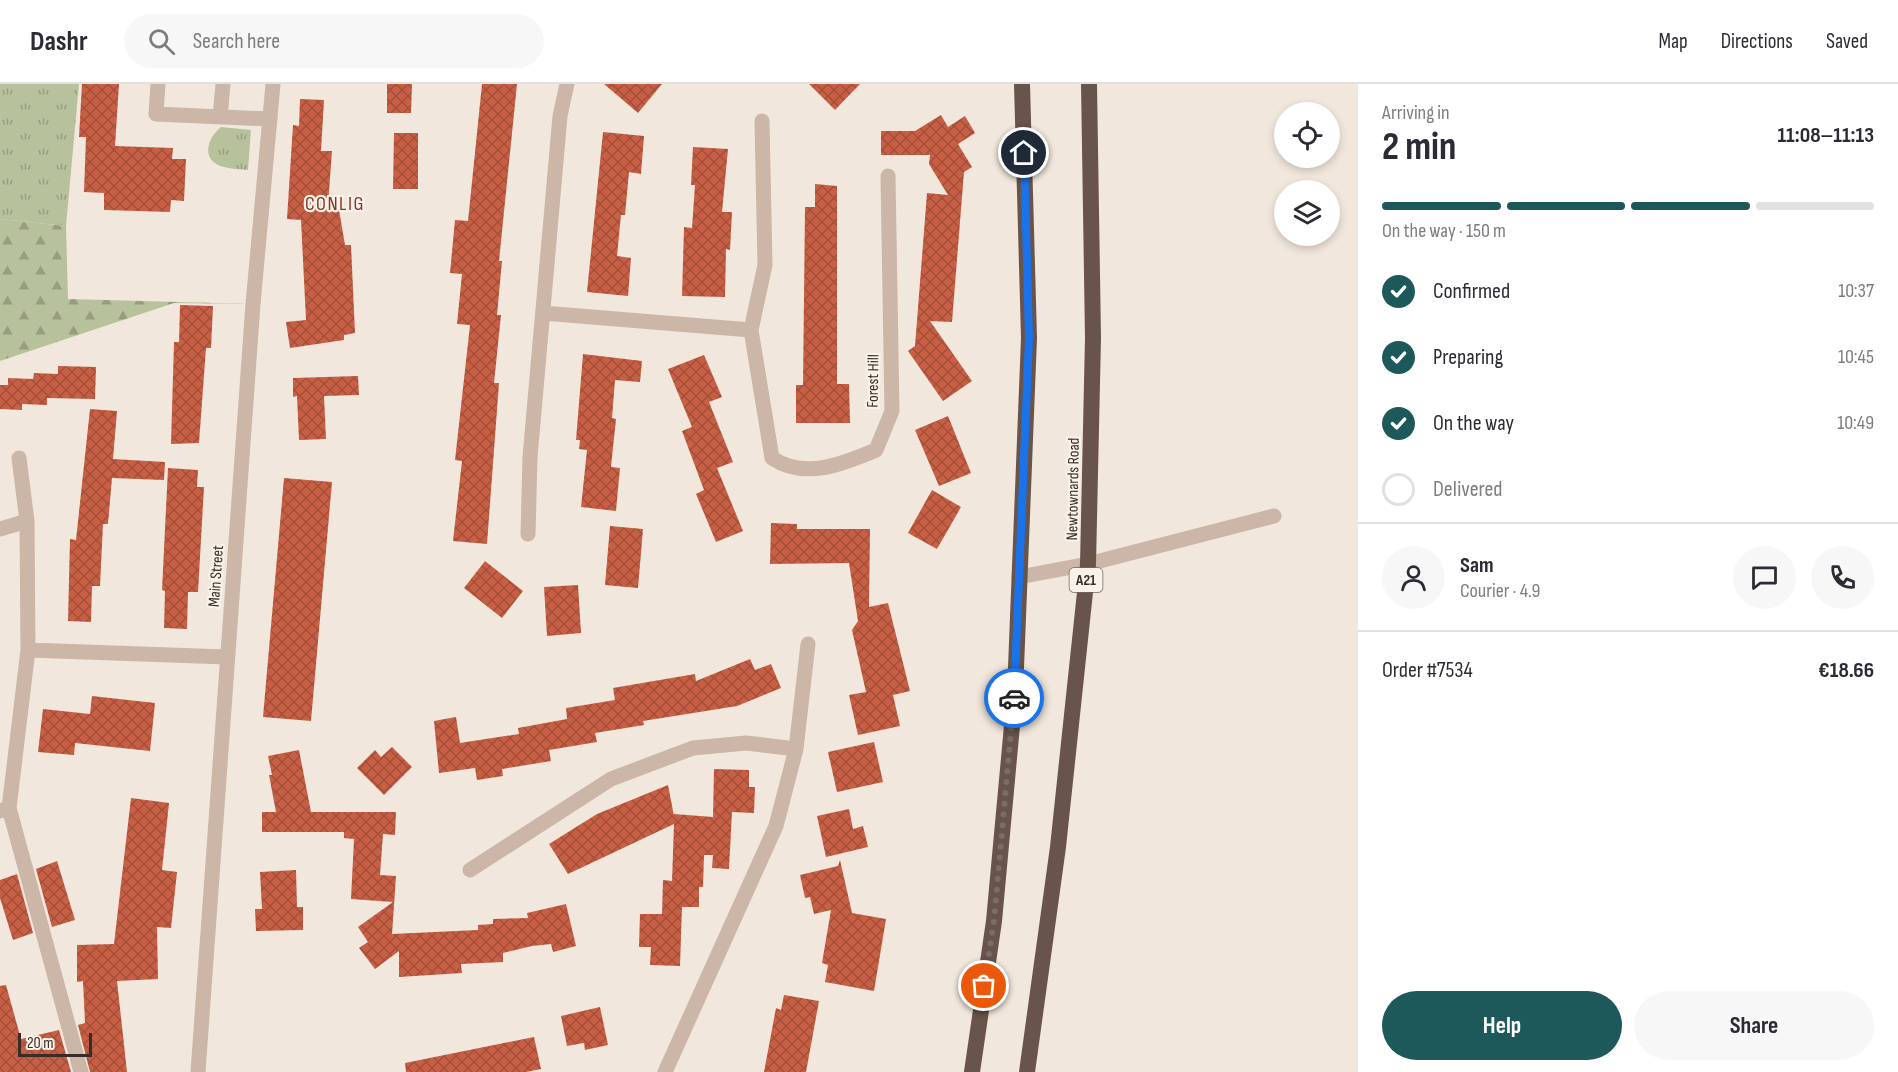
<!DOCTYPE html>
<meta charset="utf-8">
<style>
body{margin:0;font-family:"Sofia Sans Condensed",sans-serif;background:#f7f7f7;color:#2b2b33;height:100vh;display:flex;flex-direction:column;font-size:22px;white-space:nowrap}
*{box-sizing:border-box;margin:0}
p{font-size:20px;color:#7c7c81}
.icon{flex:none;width:33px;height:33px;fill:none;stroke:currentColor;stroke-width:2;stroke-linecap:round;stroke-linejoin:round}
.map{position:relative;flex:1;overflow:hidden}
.panel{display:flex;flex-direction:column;background:#fff;width:540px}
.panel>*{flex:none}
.fabs{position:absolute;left:1274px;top:18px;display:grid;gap:12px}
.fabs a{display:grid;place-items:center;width:66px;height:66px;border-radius:50%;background:#fff;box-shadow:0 3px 9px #0003;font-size:30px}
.scale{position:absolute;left:18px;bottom:15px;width:74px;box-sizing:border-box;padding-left:6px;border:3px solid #372c28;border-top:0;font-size:16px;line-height:21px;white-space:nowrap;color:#372c28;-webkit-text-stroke:4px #faf1e9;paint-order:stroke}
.pin{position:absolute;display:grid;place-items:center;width:51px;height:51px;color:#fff;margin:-26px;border:3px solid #fff;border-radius:50%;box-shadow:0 2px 6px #0007}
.courier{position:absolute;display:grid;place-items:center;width:60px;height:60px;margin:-30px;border:4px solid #1a73e8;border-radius:50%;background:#fff;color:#222;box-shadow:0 2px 8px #0007}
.summary em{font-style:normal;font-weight:700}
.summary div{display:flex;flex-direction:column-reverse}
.summary{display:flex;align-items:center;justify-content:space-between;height:102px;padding:0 24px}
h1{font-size:39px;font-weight:700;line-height:45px}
.bar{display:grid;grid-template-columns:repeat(4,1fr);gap:9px 6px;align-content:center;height:72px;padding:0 24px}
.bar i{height:8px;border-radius:4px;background:#e1e1e2}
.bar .on{background:#1d585a}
.bar p{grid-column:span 4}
.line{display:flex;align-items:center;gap:15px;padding:0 24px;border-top:2px solid #e1e1e2}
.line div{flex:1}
.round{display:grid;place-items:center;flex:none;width:63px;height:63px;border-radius:32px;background:#f7f7f7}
ol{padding:0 24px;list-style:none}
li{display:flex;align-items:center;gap:18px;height:66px}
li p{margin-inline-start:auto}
li .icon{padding:6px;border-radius:50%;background:#1d585a;color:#fff;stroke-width:4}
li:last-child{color:#7c7c81}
li i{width:33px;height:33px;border:3px solid #e1e1e2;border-radius:50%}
.action{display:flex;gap:12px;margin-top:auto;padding:12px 24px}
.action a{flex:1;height:69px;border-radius:36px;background:#1d585a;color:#fff;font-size:24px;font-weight:700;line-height:69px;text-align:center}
.action a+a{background:#f7f7f7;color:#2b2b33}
header{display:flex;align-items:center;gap:36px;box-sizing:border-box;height:84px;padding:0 30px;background:#fff;border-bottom:2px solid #e1e1e2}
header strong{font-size:28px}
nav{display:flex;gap:33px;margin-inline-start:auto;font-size:21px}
.search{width:420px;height:54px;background:#f7f7f7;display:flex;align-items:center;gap:15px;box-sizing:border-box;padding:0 21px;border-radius:33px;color:#7c7c81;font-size:22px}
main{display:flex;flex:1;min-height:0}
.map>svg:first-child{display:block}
</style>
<header>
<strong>Dashr</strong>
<div class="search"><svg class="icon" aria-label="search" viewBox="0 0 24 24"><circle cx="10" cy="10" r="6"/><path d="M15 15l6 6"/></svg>Search here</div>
<nav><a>Map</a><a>Directions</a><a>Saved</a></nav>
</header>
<main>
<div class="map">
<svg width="1358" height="988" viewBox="0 0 1358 988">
<defs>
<pattern id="grass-tufts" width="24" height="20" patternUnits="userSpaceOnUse" patternTransform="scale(1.5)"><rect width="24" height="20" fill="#b7c29c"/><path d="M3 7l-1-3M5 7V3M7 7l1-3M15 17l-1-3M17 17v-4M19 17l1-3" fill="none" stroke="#969e7f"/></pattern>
<pattern id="forest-firs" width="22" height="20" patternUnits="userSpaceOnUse" patternTransform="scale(1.5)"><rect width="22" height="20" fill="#b7c29c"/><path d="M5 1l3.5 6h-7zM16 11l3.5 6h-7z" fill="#969e7f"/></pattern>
<pattern id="building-cross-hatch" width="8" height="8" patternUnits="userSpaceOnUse" patternTransform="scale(1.5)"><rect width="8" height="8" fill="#c85f45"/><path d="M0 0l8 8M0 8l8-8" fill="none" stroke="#a34f3a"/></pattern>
</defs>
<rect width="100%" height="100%" fill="#f2e7dc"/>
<path fill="url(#grass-tufts)" d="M 0,0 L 79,0 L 66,142 L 0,135 Z
M 221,43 L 251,46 L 248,86 C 240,85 231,85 224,83 C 200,77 207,54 221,43 Z"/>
<path fill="url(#forest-firs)" d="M 0,135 L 66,142 L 68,215 L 253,220 L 174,219 L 0,277 Z"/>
<path fill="url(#building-cross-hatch)" d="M 82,0 L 119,0 L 115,62 L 173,64 L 172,75 L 186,75 L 184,117 L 171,116 L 170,128 L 104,126 L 104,109 L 84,108 L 86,53 L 79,53 Z
M 387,0 L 412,0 L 411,29 L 387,29 Z
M 482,0 L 517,0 L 499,177 L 502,177 L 497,231 L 501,231 L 494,299 L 499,299 L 487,460 L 453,457 L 462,377 L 455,376 L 470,241 L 457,240 L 462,190 L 450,189 L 455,136 L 468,137 Z
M 604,0 L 662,0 L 638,29 Z
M 809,0 L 860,0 L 835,26 Z
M 300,15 L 324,16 L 321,67 L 332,67 L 328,121 L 338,120 L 345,161 L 351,161 L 355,249 L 344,251 L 344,256 L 290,264 L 286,238 L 306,236 L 301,136 L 287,135 L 293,41 L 299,42 Z
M 941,31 L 948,43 L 965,32 L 975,49 L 958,60 L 972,83 L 964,88 L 952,238 L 930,237 L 972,297 L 943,317 L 908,267 L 915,262 L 927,109 L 948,111 L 929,80 L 930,71 L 881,71 L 881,47 L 915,47 Z
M 603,48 L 644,52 L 641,90 L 629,88 L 625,131 L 621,131 L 617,172 L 631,174 L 628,212 L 587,208 Z
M 394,49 L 418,49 L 418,105 L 393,105 Z
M 693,63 L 728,65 L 722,128 L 732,128 L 730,166 L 726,165 L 725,213 L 682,212 L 684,143 L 692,144 L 695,101 L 691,101 Z
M 815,100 L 837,102 L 837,300 L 849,300 L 850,339 L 796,339 L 796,301 L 803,301 L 805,123 L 815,123 Z
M 180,221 L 213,222 L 211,264 L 206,264 L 199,359 L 171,360 L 174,258 L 179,258 Z
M 583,270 L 642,277 L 640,298 L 615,296 L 612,334 L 616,335 L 611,383 L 620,384 L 616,427 L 581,423 L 587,366 L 579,365 L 580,356 L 576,356 Z
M 704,271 L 722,313 L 709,318 L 733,378 L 717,384 L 743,447 L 716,458 L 696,410 L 704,406 L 682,347 L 692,343 L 668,285 Z
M 58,282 L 96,283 L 95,315 L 47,314 L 47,321 L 22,320 L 22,326 L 0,325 L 0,301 L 8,301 L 8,294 L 33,295 L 34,289 L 58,290 Z
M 358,292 L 359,311 L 324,312 L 326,355 L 299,356 L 297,312 L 293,313 L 293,294 Z
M 90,325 L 117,327 L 113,375 L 165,378 L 164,396 L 112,394 L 108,440 L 103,440 L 100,502 L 92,502 L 91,538 L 68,537 L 70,455 L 76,456 Z
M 948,332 L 971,389 L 939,402 L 915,346 Z
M 168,384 L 198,386 L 197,403 L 204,403 L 198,508 L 188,508 L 187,545 L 164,544 L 165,507 L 162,506 Z
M 284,394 L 332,398 L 311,637 L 263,633 Z
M 932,406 L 961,423 L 937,465 L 908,449 Z
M 771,439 L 797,440 L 797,445 L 870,445 L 869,523 L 888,519 L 910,607 L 893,611 L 900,642 L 858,651 L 849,611 L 866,608 L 852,546 L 858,537 L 849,479 L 770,480 Z
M 610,442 L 643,445 L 638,504 L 605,501 Z
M 485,477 L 523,507 L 502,534 L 464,504 Z
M 578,501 L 581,549 L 547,552 L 544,503 Z
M 750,575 L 755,586 L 771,580 L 781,604 L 737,622 L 643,637 L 644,641 L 595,649 L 597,658 L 549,666 L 551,677 L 502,685 L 503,692 L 477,696 L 475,684 L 439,689 L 434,637 L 456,633 L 460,659 L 519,650 L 518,644 L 567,635 L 566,624 L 615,616 L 613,604 L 695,590 L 696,597 Z
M 92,612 L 155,619 L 150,667 L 75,659 L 74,671 L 38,668 L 43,625 L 90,630 Z
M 874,658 L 883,698 L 837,708 L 828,668 Z
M 392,663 L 412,683 L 384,711 L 357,684 L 375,666 L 381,673 Z
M 299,666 L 311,728 L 396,728 L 395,751 L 383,750 L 380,791 L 396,792 L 392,850 L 478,846 L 478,841 L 493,840 L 493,835 L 528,834 L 527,829 L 566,820 L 576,862 L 553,868 L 551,860 L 532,862 L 503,869 L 503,878 L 461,880 L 462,889 L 399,893 L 399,867 L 375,885 L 359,864 L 368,858 L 358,843 L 393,818 L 351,815 L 354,755 L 344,754 L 344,748 L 262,748 L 262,728 L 276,728 L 269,691 L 272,691 L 268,672 Z
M 714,685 L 749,686 L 749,703 L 755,703 L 754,729 L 732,728 L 729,785 L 712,784 L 713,771 L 704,771 L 703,803 L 699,803 L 699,823 L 682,823 L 680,882 L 650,881 L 651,863 L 639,863 L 640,830 L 662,830 L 663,796 L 672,797 L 674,740 L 568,790 L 549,760 L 597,730 L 668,701 L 674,732 L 674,730 L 713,733 Z
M 131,714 L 169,719 L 162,786 L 177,788 L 171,844 L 157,843 L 158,895 L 117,897 L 127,988 L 90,988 L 78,941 L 85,939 L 83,897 L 77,898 L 77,861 L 114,860 Z
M 849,725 L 853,745 L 863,742 L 868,763 L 826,773 L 817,732 Z
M 840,776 L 852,829 L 886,835 L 874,907 L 825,898 L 828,881 L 822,879 L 831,826 L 814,830 L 810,813 L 805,814 L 800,791 L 838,782 Z
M 57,777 L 75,836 L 52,843 L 36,785 Z
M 296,786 L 297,823 L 303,823 L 303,846 L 256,847 L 255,825 L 262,825 L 260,788 Z
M 17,790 L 33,849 L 13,856 L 0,814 L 0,796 Z
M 6,901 L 21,955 L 59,946 L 71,988 L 0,988 L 0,902 Z
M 784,911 L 819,917 L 806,988 L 764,988 L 776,924 L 781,926 Z
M 600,923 L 608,961 L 585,966 L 584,959 L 567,962 L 561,932 Z
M 534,953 L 541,985 L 526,988 L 406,988 L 405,979 Z"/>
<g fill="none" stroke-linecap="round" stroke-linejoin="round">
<path stroke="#cbb6a8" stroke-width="15" d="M 158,0 L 156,30 L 270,35
M 220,33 L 223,0
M 1019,493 L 1088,480 L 1274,432"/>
<path stroke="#cbb6a8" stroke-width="15" d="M 762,37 L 765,181 L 751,246 L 772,374 C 805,396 843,380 876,366 L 892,327 L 888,92
M 543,229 L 751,246
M 0,445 L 27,437
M 528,450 L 530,373 L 560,32 L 567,0
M 28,566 L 227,573
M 9,724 L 81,988
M 0,727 L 9,724 L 28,566 L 27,437 L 19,374
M 470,786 L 611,695 L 693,664 L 746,659 L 796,665
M 665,988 L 776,742 L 796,665 L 808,560"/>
<path stroke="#cbb6a8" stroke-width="15" d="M 198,988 L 253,220 L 273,0"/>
<path stroke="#69544c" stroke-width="16" d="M 972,988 L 994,837 L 1015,609 L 1029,254 L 1022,0
M 1027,988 L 1058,763 L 1088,480 L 1093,254 L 1089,0"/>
</g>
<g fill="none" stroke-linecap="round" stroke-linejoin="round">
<path stroke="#786d67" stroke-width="6" stroke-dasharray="0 10.8" d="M 984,902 L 994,837 L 1014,614"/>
<path stroke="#1a73e8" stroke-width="8" d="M 1014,614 L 1029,254 L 1024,69"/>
</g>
<g text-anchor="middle" stroke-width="4.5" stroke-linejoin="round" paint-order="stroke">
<rect fill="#faf1e9" stroke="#726762" stroke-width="1.5" x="1069.5" y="484" width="33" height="24" rx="4.5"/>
<g font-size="15" font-weight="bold" fill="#372c28">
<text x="1086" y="501">A21</text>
</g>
<g font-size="16" fill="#372c28" stroke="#faf1e9">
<text transform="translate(872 297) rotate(-89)" y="6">Forest Hill</text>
<text transform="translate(1072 405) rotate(-89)" y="6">Newtownards Road</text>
<text transform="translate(215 492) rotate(-86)" y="6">Main Street</text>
</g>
<g font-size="20" letter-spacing="1.5" fill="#883420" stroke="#faf1e9">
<text x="335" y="126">CONLIG</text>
</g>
</g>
</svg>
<div class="fabs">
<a><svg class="icon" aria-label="locate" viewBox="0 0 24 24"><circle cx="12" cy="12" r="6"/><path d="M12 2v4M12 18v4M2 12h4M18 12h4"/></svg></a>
<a><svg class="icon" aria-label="layers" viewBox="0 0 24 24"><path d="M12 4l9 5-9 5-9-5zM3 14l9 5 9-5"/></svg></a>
</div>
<div class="scale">20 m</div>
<div class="pin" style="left:984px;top:902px;background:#ea580c"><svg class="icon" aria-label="bag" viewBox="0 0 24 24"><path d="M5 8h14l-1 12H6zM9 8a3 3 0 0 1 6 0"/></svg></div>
<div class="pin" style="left:1024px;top:69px;background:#1f2937"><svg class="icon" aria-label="home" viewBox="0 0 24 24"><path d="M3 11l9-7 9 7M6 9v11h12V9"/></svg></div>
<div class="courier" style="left:1014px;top:614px"><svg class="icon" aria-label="car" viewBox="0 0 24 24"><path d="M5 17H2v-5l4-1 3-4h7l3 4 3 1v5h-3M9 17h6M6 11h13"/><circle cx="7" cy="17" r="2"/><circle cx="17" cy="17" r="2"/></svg></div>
</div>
<section class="panel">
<div class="summary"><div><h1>2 min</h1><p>Arriving in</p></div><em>11:08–11:13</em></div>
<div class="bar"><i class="on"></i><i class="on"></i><i class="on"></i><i></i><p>On the way · 150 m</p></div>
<ol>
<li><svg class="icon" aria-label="check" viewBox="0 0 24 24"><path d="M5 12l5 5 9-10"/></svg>Confirmed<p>10:37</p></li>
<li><svg class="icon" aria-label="check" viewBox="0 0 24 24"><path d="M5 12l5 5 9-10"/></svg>Preparing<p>10:45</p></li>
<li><svg class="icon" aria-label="check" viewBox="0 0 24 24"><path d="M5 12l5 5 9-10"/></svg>On the way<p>10:49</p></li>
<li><i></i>Delivered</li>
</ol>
<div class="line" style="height:108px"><a class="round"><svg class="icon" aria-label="person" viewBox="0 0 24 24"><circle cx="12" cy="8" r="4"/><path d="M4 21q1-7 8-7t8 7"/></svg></a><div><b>Sam</b><p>Courier · 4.9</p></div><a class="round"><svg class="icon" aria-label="chat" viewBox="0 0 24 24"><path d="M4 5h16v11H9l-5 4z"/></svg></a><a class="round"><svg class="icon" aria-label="phone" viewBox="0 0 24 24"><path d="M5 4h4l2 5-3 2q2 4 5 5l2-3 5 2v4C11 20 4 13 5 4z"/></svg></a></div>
<div class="line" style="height:78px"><div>Order #7534</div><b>€18.66</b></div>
<div class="action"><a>Help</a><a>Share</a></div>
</section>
</main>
